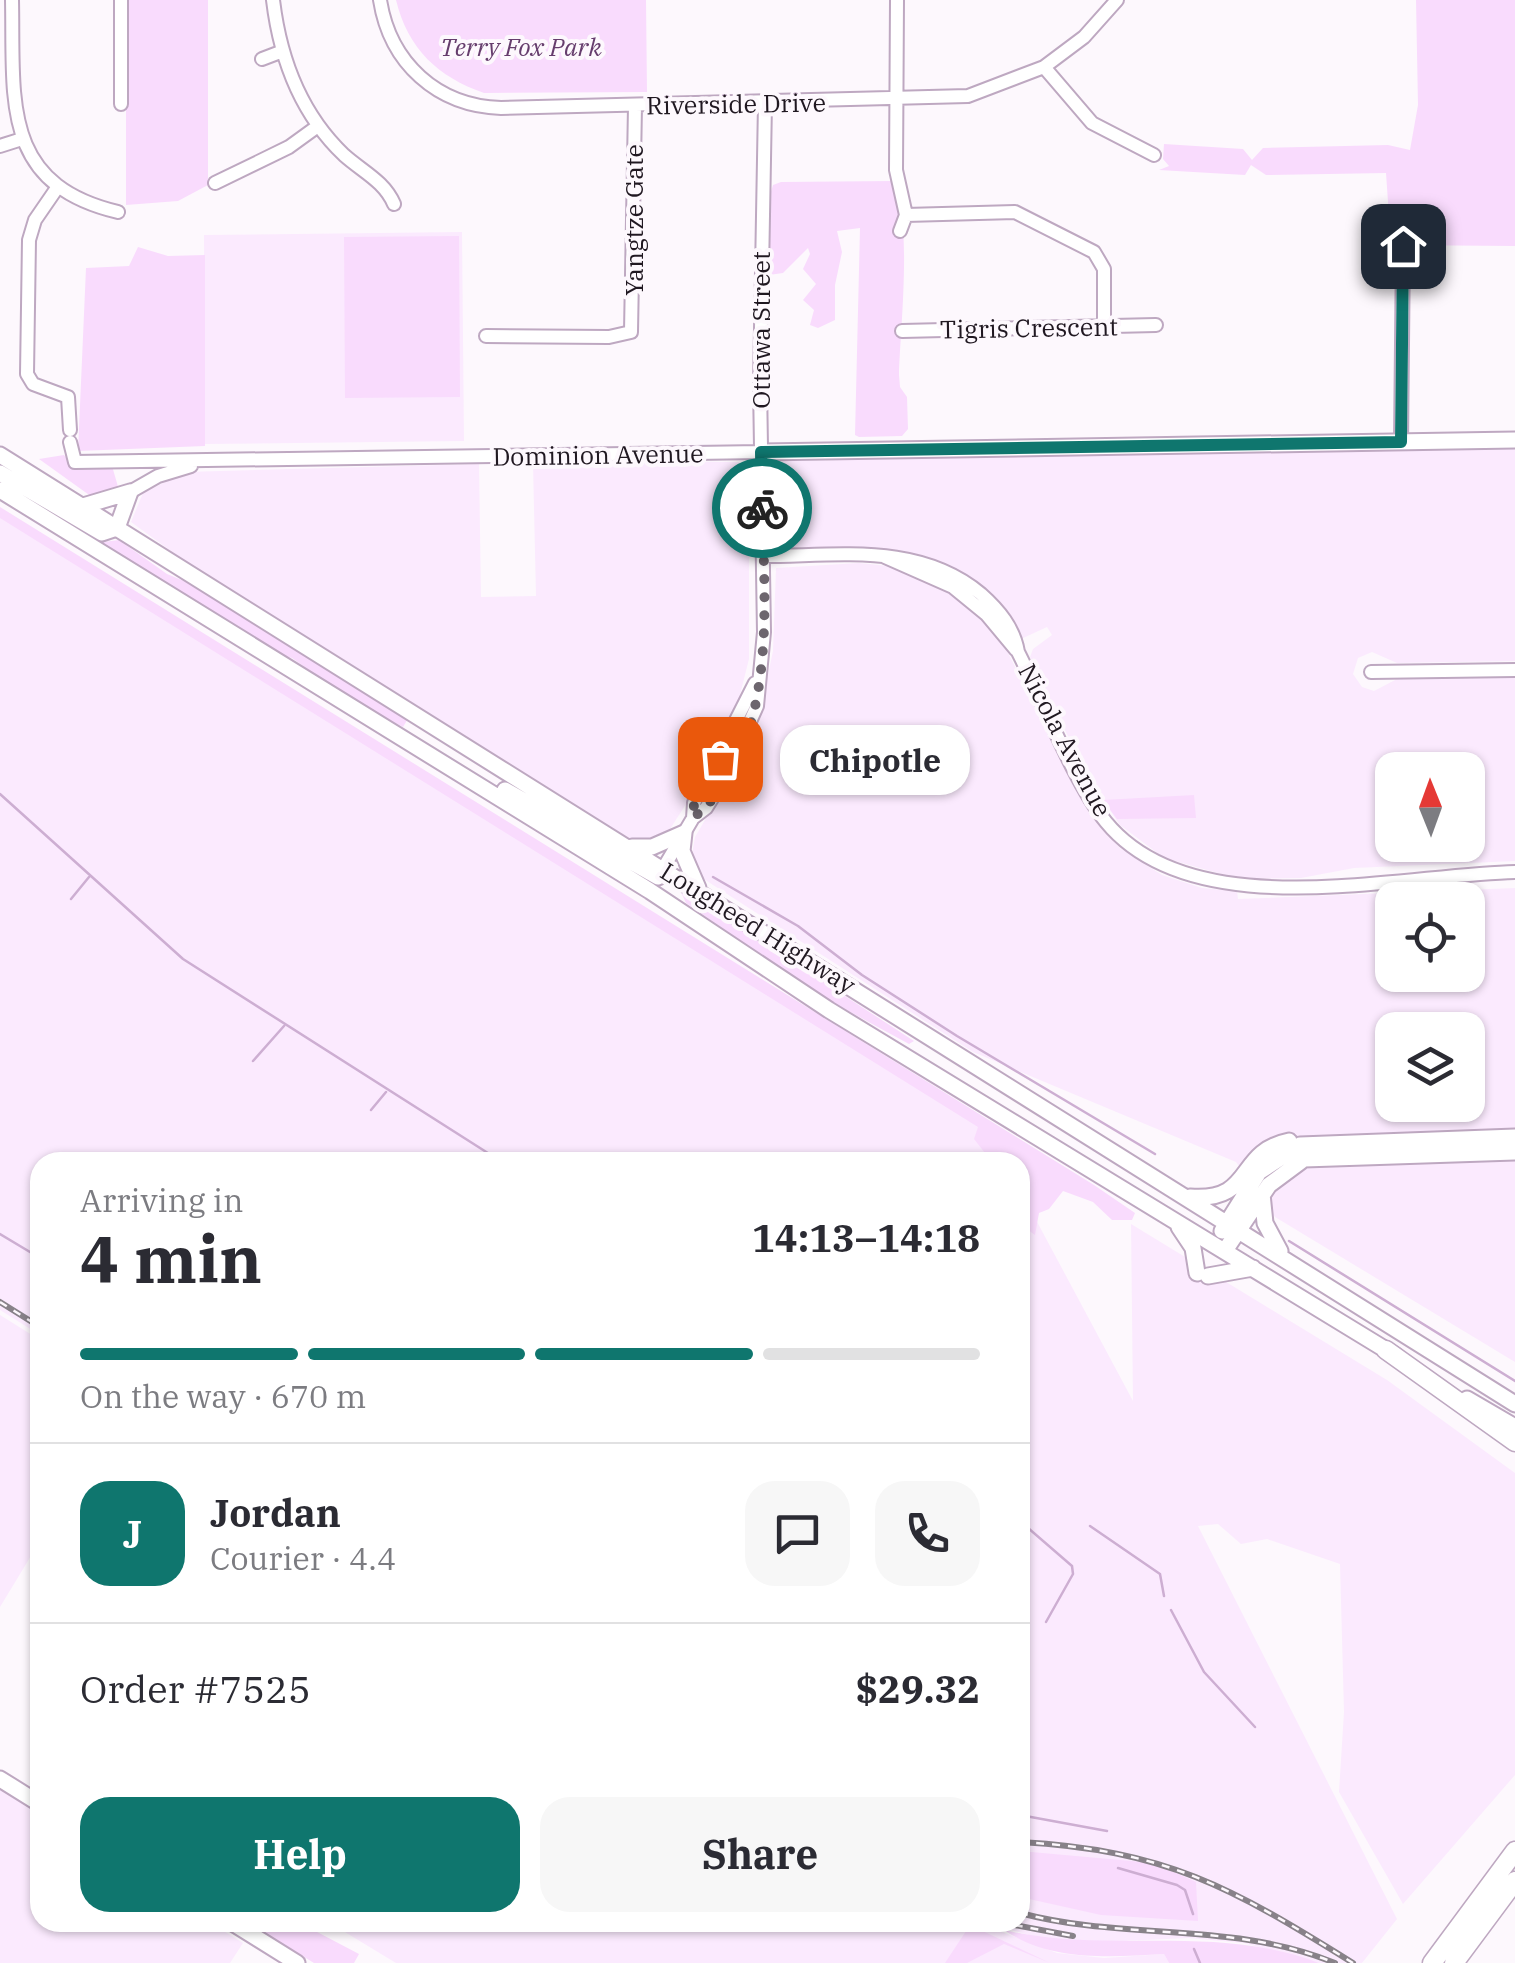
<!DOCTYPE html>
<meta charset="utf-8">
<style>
body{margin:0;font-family:"IBM Plex Serif",serif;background:#f7f7f7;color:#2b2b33;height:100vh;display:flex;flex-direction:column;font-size:38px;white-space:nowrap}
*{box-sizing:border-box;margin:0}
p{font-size:32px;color:#7c7c81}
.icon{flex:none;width:55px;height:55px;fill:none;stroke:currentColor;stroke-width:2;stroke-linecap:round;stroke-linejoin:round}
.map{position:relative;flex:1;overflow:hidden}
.panel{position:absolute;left:30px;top:1152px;width:1000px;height:780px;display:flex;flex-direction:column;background:#fff;border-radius:30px;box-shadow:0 2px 8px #0004}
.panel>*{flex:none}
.needle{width:65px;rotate:359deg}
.controls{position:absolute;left:1375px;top:752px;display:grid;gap:20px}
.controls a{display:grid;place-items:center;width:110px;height:110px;border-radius:20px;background:#fff;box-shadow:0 2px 8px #0004;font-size:50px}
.pin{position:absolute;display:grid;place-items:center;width:85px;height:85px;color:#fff;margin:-42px;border-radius:20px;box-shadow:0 5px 15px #0006}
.courier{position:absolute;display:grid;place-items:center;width:100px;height:100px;margin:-50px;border:8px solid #0f766e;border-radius:50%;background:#fff;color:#222;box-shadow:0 2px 12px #0007}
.bubble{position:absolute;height:70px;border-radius:30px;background:#fff;box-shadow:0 2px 8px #0004;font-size:32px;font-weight:800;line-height:70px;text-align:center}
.summary em{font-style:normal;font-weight:800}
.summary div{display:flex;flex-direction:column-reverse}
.summary{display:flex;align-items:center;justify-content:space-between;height:170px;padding:0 50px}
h1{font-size:65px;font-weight:800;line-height:75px}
.bar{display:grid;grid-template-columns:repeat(4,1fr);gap:15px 10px;align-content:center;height:120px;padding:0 50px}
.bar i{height:12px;border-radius:8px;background:#e1e1e2}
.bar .active{background:#0f766e}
.bar p{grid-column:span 4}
.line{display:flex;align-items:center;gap:25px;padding:0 50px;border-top:2px solid #e1e1e2}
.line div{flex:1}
.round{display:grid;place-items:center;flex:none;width:105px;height:105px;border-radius:30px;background:#f7f7f7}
.button{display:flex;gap:20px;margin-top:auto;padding:20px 50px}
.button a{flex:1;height:115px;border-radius:30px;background:#0f766e;color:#fff;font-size:40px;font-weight:800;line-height:115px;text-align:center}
.button a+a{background:#f7f7f7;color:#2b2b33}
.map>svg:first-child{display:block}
</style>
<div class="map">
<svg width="1515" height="1963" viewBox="0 0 1515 1963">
<rect width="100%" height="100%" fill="#fdf8fd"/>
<path fill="#fbeafe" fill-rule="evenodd" d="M 462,232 L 464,441 L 205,444 L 204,235 Z
M 1515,448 L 1515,661 L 1397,663 L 1372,652 L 1358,658 L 1353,674 L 1362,687 L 1374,691 L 1397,679 L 1515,676 L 1515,861 L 1354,868 L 1301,878 L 1239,879 L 1164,858 L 1120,825 L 1088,778 L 1030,657 L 1033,649 L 1052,635 L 1047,627 L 1021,639 L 924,558 L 878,548 L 784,549 L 773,540 L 772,473 L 783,461 ZM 1392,770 L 1468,770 L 1468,845 L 1392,845 Z
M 628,461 L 737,462 L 743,464 L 749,475 L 749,659 L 737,707 L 688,801 L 670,829 L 656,841 L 634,841 L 182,559 L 131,522 L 143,493 L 185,472 L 479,464 L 481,597 L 536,596 L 533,463 Z
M 0,514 L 988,1131 L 1005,1162 L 40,1162 L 40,1335 L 0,1310 Z
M 859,563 L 898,567 L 951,589 L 998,633 L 1090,815 L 1120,848 L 1162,875 L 1202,888 L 1237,891 L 1238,899 L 1515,888 L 1515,1362 L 1275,1217 L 1236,1162 L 973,1052 L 696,874 L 691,860 L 695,837 L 738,764 L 762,703 L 773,651 L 776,568 ZM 1392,900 L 1468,900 L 1468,975 L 1392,975 ZM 1392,1030 L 1468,1030 L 1468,1105 L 1392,1105 Z
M 1020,1190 L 1133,1401 L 1131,1224 L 1387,1380 L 1515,1473 L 1515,1775 L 1403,1904 L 1339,1792 L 1344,1712 L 1340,1564 L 1267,1539 L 1241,1544 L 1218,1524 L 1198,1526 L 1397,1919 L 1362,1963 L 1319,1963 L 1244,1943 L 1189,1938 L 1080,1943 L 1045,1940 L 988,1923 L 1020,1922 Z
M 0,1315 L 40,1340 L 40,1541 L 0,1607 Z
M 0,1789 L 40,1814 L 40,1922 L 211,1923 L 243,1943 L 230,1963 L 0,1963 Z
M 330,1923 L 979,1923 L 1057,1953 L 1104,1958 L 1164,1954 L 1169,1963 L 396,1963 Z"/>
<path fill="#f9dbfd" d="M 126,0 L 208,0 L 208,185 L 178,201 L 126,205 Z
M 396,0 L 646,0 L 647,92 L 484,93 C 438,77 408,49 396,0 Z
M 1416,0 L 1515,0 L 1515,246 L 1391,245 L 1386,173 L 1266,175 L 1251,165 L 1245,175 L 1159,170 L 1169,166 L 1163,159 L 1164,144 L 1243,149 L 1252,160 L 1263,148 L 1388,145 L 1410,150 L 1418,105 Z
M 893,181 C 913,217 900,331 899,375 L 900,387 L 907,397 L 908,429 L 902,436 L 859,437 L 855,435 L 860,228 L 837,231 L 842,252 L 835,285 L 835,320 L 818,328 L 810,325 L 814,310 L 803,300 L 816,284 L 803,269 L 810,254 L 808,248 L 783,273 L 769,275 L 770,195 L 773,185 L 781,182 Z
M 459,236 L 460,397 L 345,398 L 344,237 Z
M 138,247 L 168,256 L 205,255 L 205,446 L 78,451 L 86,268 L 129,266 Z
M 64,455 L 73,466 L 112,466 L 119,490 L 92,497 L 39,459 Z
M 0,478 L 103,542 L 119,540 L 167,574 L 194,585 L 409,717 L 403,727 L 346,697 L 292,658 L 269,651 L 0,484 Z
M 0,507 L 1094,1185 L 1135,1213 L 1132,1220 L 1112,1220 L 1093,1202 L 1063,1191 L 1049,1209 L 1039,1213 L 1035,1235 C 1014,1222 1020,1185 1020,1162 L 992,1162 L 974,1139 L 978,1127 L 0,518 Z
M 1194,795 L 1196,818 L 1117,819 L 1103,800 Z
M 679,888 L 914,1041 L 909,1044 L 819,995 L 686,903 Z
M 1020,1851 L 1154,1863 L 1196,1882 L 1198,1921 L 1101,1915 L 1020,1897 Z
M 249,1923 L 300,1923 L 359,1954 L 354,1963 L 314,1963 Z
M 970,1925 L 1050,1963 L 1004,1944 L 967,1963 L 945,1963 Z
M 1004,1930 C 1110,1955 1214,1923 1319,1963 L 1169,1963 L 1164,1954 C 1110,1957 1051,1962 1004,1930 Z"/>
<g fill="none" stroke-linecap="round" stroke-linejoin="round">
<path stroke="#cdaed2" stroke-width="2.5" d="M 0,794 L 183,959 L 502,1162
M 713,877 L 798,926 L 862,975 L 957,1036 L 1155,1154
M 71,899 L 89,877
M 253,1061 L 284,1026
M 371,1110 L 386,1092
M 0,1234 L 40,1258
M 1289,1241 L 1515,1381
M 1020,1521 L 1072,1566 L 1073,1574 L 1046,1622
M 1090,1526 L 1160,1574 L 1164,1596
M 1171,1610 L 1204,1672 L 1255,1727
M 1020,1815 L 1107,1831
M 1118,1868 L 1177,1885 L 1185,1890 L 1193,1914
M 1194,1949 L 1200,1963"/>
<defs>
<path id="minor" d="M 12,0 C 14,99 0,184 118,212
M 273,0 C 280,58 301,114 344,155 C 363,172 384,181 394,204
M 380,0 C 390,63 437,106 501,108 L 968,96 L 1044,67 L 1084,37 L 1117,0
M 897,0 L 896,170 L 906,215 L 900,231
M 262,59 L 283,51
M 1044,67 L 1092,123 L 1154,155
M 121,104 L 121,0
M 0,146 L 22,139
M 215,183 L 289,147 L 318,126
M 57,188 L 35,220 L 29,240 L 27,374 L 33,384 L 68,397 L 70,430
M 906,215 L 1015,212 L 1094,252 L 1104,269 L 1104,326
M 902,331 L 1156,325
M 486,336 L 609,337 L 631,332 L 635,106
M 70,442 L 75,462 L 761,452
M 1401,442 L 1403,246
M 130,492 L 158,476 L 191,466
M 763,556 C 838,556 919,542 981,594 C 999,610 1014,628 1018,652 C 1042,699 1074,783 1106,822 C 1192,927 1396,875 1515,872
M 885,557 L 953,587 L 986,614 L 1016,650
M 1371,672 L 1515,670
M 693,818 L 694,803 L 755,683
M 658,877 L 693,818 L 706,808 L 724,779 L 757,706 L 764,632 L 760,385 L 765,103"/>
<path id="major" d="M 761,452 L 1515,440
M 0,455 L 1515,1404
M 0,473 L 102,533 L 117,528 L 130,492
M 0,490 L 650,891 L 829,1010 L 1396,1356
M 83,506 L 130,492
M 505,790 L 658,877
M 684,833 L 682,851 L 698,888
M 632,847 L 652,847 L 684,833
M 1262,1194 L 1265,1223 L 1280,1251
M 1190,1197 C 1255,1202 1235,1152 1289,1141
M 1179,1227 L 1193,1248 L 1197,1273
M 1222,1231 L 1259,1172 L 1300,1145 L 1515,1137
M 1226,1249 L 1269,1185 L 1304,1159 L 1515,1152
M 1208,1276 L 1253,1268
M 1467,1399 L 1515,1427
M 0,1779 L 40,1804
M 231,1922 L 297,1963"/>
<path id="highway" d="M 1386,1350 L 1515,1442
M 1432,1963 L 1515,1851
M 1454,1963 L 1515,1881"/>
</defs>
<use href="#minor" stroke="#bea8c1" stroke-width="16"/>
<use href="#major" stroke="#bea8c1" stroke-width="19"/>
<use href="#highway" stroke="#bea8c1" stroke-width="21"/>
<use href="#minor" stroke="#fff" stroke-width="12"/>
<use href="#major" stroke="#fff" stroke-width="15"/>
<use href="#highway" stroke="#fff" stroke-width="18"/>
<defs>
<path id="rail" d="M 0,1302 L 40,1327
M 1020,1842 C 1166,1850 1231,1887 1353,1963
M 1020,1913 C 1125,1941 1233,1921 1335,1963
M 999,1922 L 1073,1936"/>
</defs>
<use href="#rail" stroke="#888289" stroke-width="6"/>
<use href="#rail" stroke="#fdf8fd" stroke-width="2.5" stroke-dasharray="8" stroke-linecap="butt"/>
</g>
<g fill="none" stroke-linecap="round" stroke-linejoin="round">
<path stroke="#6d666e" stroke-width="10" stroke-dasharray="0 18" d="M 720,759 L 694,804 L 693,818 C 778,750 765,605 762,508"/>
<path stroke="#0f766e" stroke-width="12" d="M 762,508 L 761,452 L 1401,442 L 1403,246"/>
</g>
<g text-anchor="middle" stroke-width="8" stroke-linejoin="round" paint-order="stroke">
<g font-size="25" font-style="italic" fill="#663d6d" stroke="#fdf8fd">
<text x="521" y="56">Terry Fox Park</text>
</g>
<g font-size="25" fill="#201821" stroke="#fdf8fd">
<text transform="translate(736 104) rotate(-1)" y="9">Riverside Drive</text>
<text transform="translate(634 220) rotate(-90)" y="9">Yangtze Gate</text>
<text transform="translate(1029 328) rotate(-1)" y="9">Tigris Crescent</text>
<text transform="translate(761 330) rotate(-90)" y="9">Ottawa Street</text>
<text transform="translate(598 455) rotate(-1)" y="9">Dominion Avenue</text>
<text transform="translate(1065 740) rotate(62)" y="9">Nicola Avenue</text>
<text transform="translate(758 928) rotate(32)" y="9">Lougheed Highway</text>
</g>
</g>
</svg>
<div class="controls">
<a><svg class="needle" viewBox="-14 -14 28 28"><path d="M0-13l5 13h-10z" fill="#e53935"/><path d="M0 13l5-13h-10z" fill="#7c7c81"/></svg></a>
<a><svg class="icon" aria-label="locate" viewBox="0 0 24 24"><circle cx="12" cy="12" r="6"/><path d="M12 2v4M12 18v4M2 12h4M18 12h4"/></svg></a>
<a><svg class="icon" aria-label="layers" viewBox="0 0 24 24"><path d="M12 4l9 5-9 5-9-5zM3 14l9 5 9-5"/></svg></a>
</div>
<div class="pin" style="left:720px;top:759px;background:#ea580c"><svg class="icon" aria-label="bag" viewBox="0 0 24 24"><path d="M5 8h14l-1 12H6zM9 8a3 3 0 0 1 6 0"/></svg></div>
<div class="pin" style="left:1403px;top:246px;background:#1f2937"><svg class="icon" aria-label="home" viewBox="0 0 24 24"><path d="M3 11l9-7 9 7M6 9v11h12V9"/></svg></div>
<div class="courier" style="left:762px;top:508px"><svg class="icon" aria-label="bike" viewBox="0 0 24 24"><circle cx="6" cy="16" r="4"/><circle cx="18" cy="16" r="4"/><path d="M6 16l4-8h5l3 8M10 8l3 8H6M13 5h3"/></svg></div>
<div class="bubble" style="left:780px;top:725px;width:190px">Chipotle</div>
<section class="panel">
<div class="summary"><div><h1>4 min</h1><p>Arriving in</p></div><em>14:13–14:18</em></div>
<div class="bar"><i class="active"></i><i class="active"></i><i class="active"></i><i></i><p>On the way · 670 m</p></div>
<div class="line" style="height:180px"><b class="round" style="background:#0f766e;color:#fff">J</b><div><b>Jordan</b><p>Courier · 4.4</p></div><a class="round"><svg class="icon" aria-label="chat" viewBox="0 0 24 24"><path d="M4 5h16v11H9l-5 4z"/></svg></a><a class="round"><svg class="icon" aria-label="phone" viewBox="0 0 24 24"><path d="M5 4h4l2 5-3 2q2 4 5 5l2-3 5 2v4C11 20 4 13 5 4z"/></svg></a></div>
<div class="line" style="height:130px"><div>Order #7525</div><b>$29.32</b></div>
<div class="button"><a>Help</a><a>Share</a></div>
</section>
</div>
